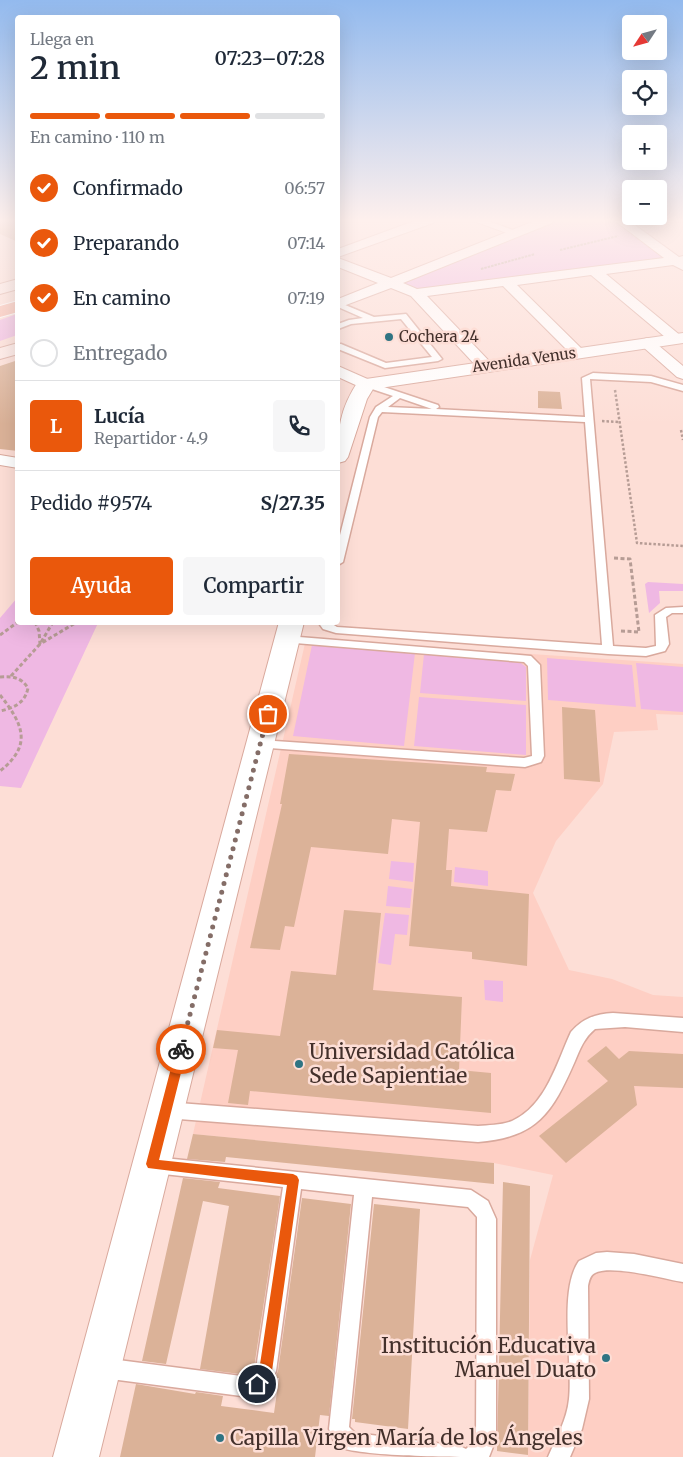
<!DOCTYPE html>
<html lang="es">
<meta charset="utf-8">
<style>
body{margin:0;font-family:Merriweather,serif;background:#f6f6f7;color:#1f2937;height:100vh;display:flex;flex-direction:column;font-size:19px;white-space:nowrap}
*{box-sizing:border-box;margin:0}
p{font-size:16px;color:#747a83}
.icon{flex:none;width:28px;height:28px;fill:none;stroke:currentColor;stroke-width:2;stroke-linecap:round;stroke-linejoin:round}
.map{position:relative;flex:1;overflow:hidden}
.panel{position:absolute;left:15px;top:15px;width:325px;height:610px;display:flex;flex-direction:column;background:#fff;border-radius:5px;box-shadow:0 5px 20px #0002}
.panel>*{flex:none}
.needle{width:32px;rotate:234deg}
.controls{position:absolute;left:622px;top:15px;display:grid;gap:10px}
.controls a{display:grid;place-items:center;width:45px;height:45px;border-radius:5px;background:#fff;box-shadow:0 5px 20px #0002;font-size:25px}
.pin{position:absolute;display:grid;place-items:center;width:42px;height:42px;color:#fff;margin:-21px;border:2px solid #fff;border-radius:50%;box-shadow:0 1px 5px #0007}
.courier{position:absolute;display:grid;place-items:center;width:50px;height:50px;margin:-25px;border:4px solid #ea580c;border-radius:50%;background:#fff;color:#222;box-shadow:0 1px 6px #0007}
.headline em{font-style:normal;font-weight:600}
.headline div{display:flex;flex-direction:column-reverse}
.headline{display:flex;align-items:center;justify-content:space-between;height:85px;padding:0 15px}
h1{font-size:32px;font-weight:600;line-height:38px}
.bar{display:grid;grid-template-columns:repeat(4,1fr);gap:8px 5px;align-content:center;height:60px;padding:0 15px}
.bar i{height:6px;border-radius:4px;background:#e0e1e3}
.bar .selected{background:#ea580c}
.bar p{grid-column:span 4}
.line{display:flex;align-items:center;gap:12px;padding:0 15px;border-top:1px solid #e0e1e3}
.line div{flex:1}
.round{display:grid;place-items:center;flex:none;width:52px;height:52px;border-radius:5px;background:#f6f6f7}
ol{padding:0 15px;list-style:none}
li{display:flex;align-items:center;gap:15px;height:55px}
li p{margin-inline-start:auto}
li .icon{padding:5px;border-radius:50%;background:#ea580c;color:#fff;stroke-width:4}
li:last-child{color:#747a83}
li i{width:28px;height:28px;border:2px solid #e0e1e3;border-radius:50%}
.action{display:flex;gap:10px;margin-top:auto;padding:10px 15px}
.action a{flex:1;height:58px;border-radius:5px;background:#ea580c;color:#fff;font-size:20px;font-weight:600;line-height:58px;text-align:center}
.action a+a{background:#f6f6f7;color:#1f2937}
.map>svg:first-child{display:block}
</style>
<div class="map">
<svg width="683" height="1457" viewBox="0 0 683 1457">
<rect width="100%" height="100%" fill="#fdded6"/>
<path fill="#fecfc4" d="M 306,639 L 683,664 L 683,715 L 656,714 L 658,730 L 614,732 L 603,784 L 556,841 L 533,893 L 569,970 L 612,979 L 653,995 L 683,997 L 683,1457 L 528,1457 L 530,1260 L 553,1175 L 494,1163 L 193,1134 Z"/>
<path fill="#efb8e3" d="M 554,220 L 613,220 L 664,259 L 425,290 L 413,288 L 404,283 L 405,280 Z
M 17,314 L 17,335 L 0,341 L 0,320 Z
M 648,582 L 683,584 L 683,591 L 659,591 L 660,603 L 649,613 L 645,584 Z
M 17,598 L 18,622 L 98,623 L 21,788 L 0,786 L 0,618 Z
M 312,645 L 415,653 L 404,746 L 293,736 Z
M 424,654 L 518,661 L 526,667 L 526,701 L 420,693 Z
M 547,658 L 632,665 L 636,707 L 548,700 Z
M 636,663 L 683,667 L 683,712 L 641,709 Z
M 419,697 L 526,705 L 526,755 L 414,746 Z
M 391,861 L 414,863 L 413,882 L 389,879 Z
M 455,867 L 488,871 L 488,886 L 454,882 Z
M 388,886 L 412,889 L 410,908 L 386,906 Z
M 385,913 L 409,915 L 407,935 L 395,934 L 391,965 L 378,963 Z
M 484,980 L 503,981 L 503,1002 L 485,1000 Z"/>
<path fill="#dbb298" d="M 0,220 L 18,220 L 18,242 L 0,234 Z
M 18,360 L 18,451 L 0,449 L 0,366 Z
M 538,391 L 560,392 L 562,409 L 538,408 Z
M 562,707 L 595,710 L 600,782 L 564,779 Z
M 289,754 L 487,767 L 486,772 L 515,774 L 511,791 L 496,790 L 487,832 L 449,829 L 446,870 L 452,870 L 451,886 L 529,894 L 527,966 L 472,959 L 472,952 L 409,946 L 420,822 L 392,819 L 388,854 L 311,847 L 294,927 L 285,926 L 280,950 L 250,948 L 282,804 L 280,804 Z
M 344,910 L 381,913 L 373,990 L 462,997 L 459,1070 L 491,1073 L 491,1113 L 250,1091 L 248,1105 L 228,1103 L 238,1050 L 213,1048 L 217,1030 L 280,1036 L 291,971 L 336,975 Z
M 606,1046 L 619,1059 L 629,1051 L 683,1054 L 683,1088 L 634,1086 L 637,1105 L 566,1163 L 539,1136 L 608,1081 L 587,1061 Z
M 193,1134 L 494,1163 L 494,1184 L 226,1157 L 225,1162 L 187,1159 Z
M 183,1178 L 220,1182 L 218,1188 L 280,1196 L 254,1368 L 248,1375 L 200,1369 L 229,1206 L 203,1201 L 166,1364 L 142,1361 Z
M 503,1182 L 530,1186 L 528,1455 L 497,1451 Z
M 302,1198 L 351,1204 L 329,1416 L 320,1415 L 315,1457 L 120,1457 L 136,1384 L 195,1394 L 196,1392 L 223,1396 L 221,1406 L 274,1413 L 279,1378 L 275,1378 L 278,1371 Z
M 374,1204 L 420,1209 L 408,1429 L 355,1422 L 355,1419 L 352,1419 Z"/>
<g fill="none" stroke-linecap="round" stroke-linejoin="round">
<defs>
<path id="service" d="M 338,302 L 374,317 L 406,314 L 442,359 L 438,361 L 385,368 L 338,349 L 338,344 L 341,344 L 386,363 L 432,357 L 401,319 L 351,324 L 338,329 L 338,324 L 349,320 L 363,318 L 338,307 Z
M 593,373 L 651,376 L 683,385 L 683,391 L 651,382 L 590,379 L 613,646 L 646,648 L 656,646 L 655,615 L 666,608 L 683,607 L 683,613 L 672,613 L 666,617 L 669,644 L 665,651 L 646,656 L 608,654 L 336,633 L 323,629 L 318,622 L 329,622 L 337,627 L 602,645 L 585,422 L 382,412 L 378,417 L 343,562 L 338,565 L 338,543 L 370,417 L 376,407 L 393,396 L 363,386 L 363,382 L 369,382 L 438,405 L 439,407 L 436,409 L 585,417 L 582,378 ZM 400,398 L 432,409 L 433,409 L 388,407 Z
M 287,636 L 531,656 L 540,665 L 544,756 L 541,762 L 525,767 L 256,747 L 254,744 L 260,740 L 524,758 L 532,756 L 528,666 L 524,662 L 283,642 L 281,640 Z
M 613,1013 L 683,1018 L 683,1032 L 625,1027 L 595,1029 C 584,1038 580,1049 575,1061 C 552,1113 538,1137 478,1142 L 166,1118 L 160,1115 L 158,1110 L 160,1105 L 166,1102 L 478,1126 C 489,1125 502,1125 512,1121 C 546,1106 557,1062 571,1032 C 583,1018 596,1014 613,1013 Z
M 154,1157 L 471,1190 L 488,1201 L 496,1219 L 496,1439 L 489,1457 C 459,1457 357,1457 337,1446 C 333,1442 331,1434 329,1429 L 354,1195 L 301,1189 L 276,1371 C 270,1386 264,1391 249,1397 L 103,1378 L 96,1375 L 93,1368 L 96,1361 L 103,1358 L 249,1377 L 256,1369 L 283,1187 L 154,1173 L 148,1171 L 145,1165 L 148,1159 ZM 372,1197 L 468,1207 L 477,1217 L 476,1439 L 466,1449 L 460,1446 L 355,1433 L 349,1427 Z
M 607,1252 L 634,1254 L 683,1264 L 683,1282 C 665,1279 610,1264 595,1273 C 590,1275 589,1281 588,1286 L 589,1399 L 582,1429 L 570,1457 L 548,1457 C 556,1438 567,1420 569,1399 C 573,1362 558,1290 579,1261 L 596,1253 Z"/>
<path id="pedestrian" d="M 471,220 L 486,220 L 521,233 L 516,236 L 512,235 Z"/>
<path id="minor" d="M 417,220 L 435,220 L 433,223 L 338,257 L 338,249 Z
M 537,220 L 554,220 L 552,223 L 403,283 L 417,289 L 664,258 L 614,220 L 628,220 L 679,257 L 683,256 L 683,270 L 673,265 L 606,274 L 681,336 L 683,338 L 681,342 L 671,342 L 591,275 L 517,285 L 583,350 L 586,353 L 583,356 L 573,356 L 503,286 L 427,296 L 491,363 L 493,366 L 491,369 L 479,369 L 411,296 L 391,288 L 338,308 L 338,299 L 378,283 L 338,267 L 338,258 L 391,278 Z
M 647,338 L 652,340 L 683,366 L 683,379 L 677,377 L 642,346 L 639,343 L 642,340 Z
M 338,366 L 372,381 L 374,384 L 372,387 L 360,387 L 338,377 Z
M 0,455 L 18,458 L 18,468 L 0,465 Z"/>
<path id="tertiary" d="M 683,333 L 683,343 L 373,389 L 367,399 L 348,457 L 345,461 L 338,463 C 338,428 339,410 359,380 Z
M 279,622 L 304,622 L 99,1457 L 53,1457 Z"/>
<path id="secondary" d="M 18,279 L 18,289 L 0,294 L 0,284 Z
M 18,343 L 18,354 L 0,359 L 0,348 Z"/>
<path id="motorway" d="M 18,301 L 18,312 L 0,317 L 0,306 Z"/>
</defs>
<use href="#service" stroke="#d9a99d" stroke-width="3"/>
<use href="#pedestrian" stroke="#d9a99d" stroke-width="2"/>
<use href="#minor" stroke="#d9a99d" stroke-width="2"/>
<use href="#tertiary" stroke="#d9a99d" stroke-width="2"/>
<use href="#secondary" stroke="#d9a99d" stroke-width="2"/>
<use href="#motorway" stroke="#fff" stroke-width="2"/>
<path stroke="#b69c95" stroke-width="2" stroke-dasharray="2.5 1" stroke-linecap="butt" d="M 560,250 L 618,236
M 481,269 L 535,254"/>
<path stroke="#b69c95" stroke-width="2.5" stroke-dasharray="2.5 2" stroke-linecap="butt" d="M 615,390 L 637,543 L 683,546
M 602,421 L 620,422
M 681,430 L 683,440"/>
<path stroke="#b69c95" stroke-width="3" stroke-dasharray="4 2.5" stroke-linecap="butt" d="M 614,558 L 630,559 L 639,632
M 35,622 L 39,631 L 40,644 L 77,622
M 621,631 L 640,632
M 0,635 L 18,622
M 11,676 L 40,644 L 53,622
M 0,677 C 12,676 21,677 28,688 C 25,703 14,708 0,711
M 0,695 C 23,724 33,745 0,771"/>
<use href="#service" fill="#fff" fill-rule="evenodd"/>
<use href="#pedestrian" fill="#fff" fill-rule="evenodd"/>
<use href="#minor" fill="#fff" fill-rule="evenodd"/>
<use href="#tertiary" fill="#fff" fill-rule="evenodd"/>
<use href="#secondary" fill="#fde9e5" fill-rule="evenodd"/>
<use href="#motorway" fill="#f7b7a7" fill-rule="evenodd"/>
</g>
<linearGradient id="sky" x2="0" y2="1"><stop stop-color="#93baee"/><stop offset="0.52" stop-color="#fef0ed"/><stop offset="1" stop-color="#fef0ed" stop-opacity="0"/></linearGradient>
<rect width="683" height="424" fill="url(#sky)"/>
<path fill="#ea580c" d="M 181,1044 L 187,1049 L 159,1160 L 293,1174 L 297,1176 L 299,1180 L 272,1371 L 267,1383 L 257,1391 L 252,1389 L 250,1384 L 259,1371 L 287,1185 L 148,1168 L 146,1164 L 176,1049 Z"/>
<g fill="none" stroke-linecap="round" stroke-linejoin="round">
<path stroke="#846d67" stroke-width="5" stroke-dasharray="0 9" d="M 181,1049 L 268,714"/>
</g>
<g fill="#2f7483" stroke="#fdded6" stroke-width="2">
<circle cx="389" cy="337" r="5"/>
<circle cx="299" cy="1064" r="5"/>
<circle cx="606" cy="1358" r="5"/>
<circle cx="220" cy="1438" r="5"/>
</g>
<g text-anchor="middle" stroke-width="5" stroke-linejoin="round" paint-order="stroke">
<g font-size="15" fill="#43302b" stroke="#fdded6" text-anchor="start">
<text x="399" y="342">Cochera 24</text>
</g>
<g font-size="15" fill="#43302b" stroke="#fdded6">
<text transform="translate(524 360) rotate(-8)" y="5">Avenida Venus</text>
</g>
<g font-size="21" fill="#43302b" stroke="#fdded6" text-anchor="start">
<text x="309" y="1059">Universidad Católica<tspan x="309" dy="24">Sede Sapientiae</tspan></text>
<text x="596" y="1353" text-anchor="end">Institución Educativa<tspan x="596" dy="24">Manuel Duato</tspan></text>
<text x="230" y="1445">Capilla Virgen María de los Ángeles</text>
</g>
</g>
</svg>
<div class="controls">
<a><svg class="needle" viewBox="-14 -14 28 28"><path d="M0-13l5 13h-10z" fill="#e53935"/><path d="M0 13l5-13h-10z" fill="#747a83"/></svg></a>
<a><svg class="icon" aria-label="locate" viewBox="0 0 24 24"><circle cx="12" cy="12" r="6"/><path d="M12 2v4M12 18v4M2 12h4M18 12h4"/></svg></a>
<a>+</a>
<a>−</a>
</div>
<div class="pin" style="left:268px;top:714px;background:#ea580c"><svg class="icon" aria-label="bag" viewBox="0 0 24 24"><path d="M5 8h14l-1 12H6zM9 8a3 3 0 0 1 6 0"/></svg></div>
<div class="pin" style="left:257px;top:1384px;background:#1f2937"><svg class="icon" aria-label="home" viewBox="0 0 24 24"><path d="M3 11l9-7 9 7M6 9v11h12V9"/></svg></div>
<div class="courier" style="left:181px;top:1049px"><svg class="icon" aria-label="bike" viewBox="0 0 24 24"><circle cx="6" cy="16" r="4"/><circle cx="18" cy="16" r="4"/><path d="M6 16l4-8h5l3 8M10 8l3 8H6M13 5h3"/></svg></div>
<section class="panel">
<div class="headline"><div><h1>2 min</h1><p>Llega en</p></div><em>07:23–07:28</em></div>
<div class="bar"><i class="selected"></i><i class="selected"></i><i class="selected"></i><i></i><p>En camino · 110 m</p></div>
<ol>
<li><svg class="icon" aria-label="check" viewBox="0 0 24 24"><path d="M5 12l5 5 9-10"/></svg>Confirmado<p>06:57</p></li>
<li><svg class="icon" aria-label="check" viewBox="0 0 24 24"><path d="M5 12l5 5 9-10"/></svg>Preparando<p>07:14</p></li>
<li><svg class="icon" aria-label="check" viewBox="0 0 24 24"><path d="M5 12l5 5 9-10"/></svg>En camino<p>07:19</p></li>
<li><i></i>Entregado</li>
</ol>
<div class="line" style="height:90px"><b class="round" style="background:#ea580c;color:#fff">L</b><div><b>Lucía</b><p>Repartidor · 4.9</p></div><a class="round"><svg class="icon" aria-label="phone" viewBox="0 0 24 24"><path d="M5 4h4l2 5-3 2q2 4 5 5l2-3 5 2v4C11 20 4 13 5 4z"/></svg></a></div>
<div class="line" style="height:65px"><div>Pedido #9574</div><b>S/27.35</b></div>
<div class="action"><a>Ayuda</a><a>Compartir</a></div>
</section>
</div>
